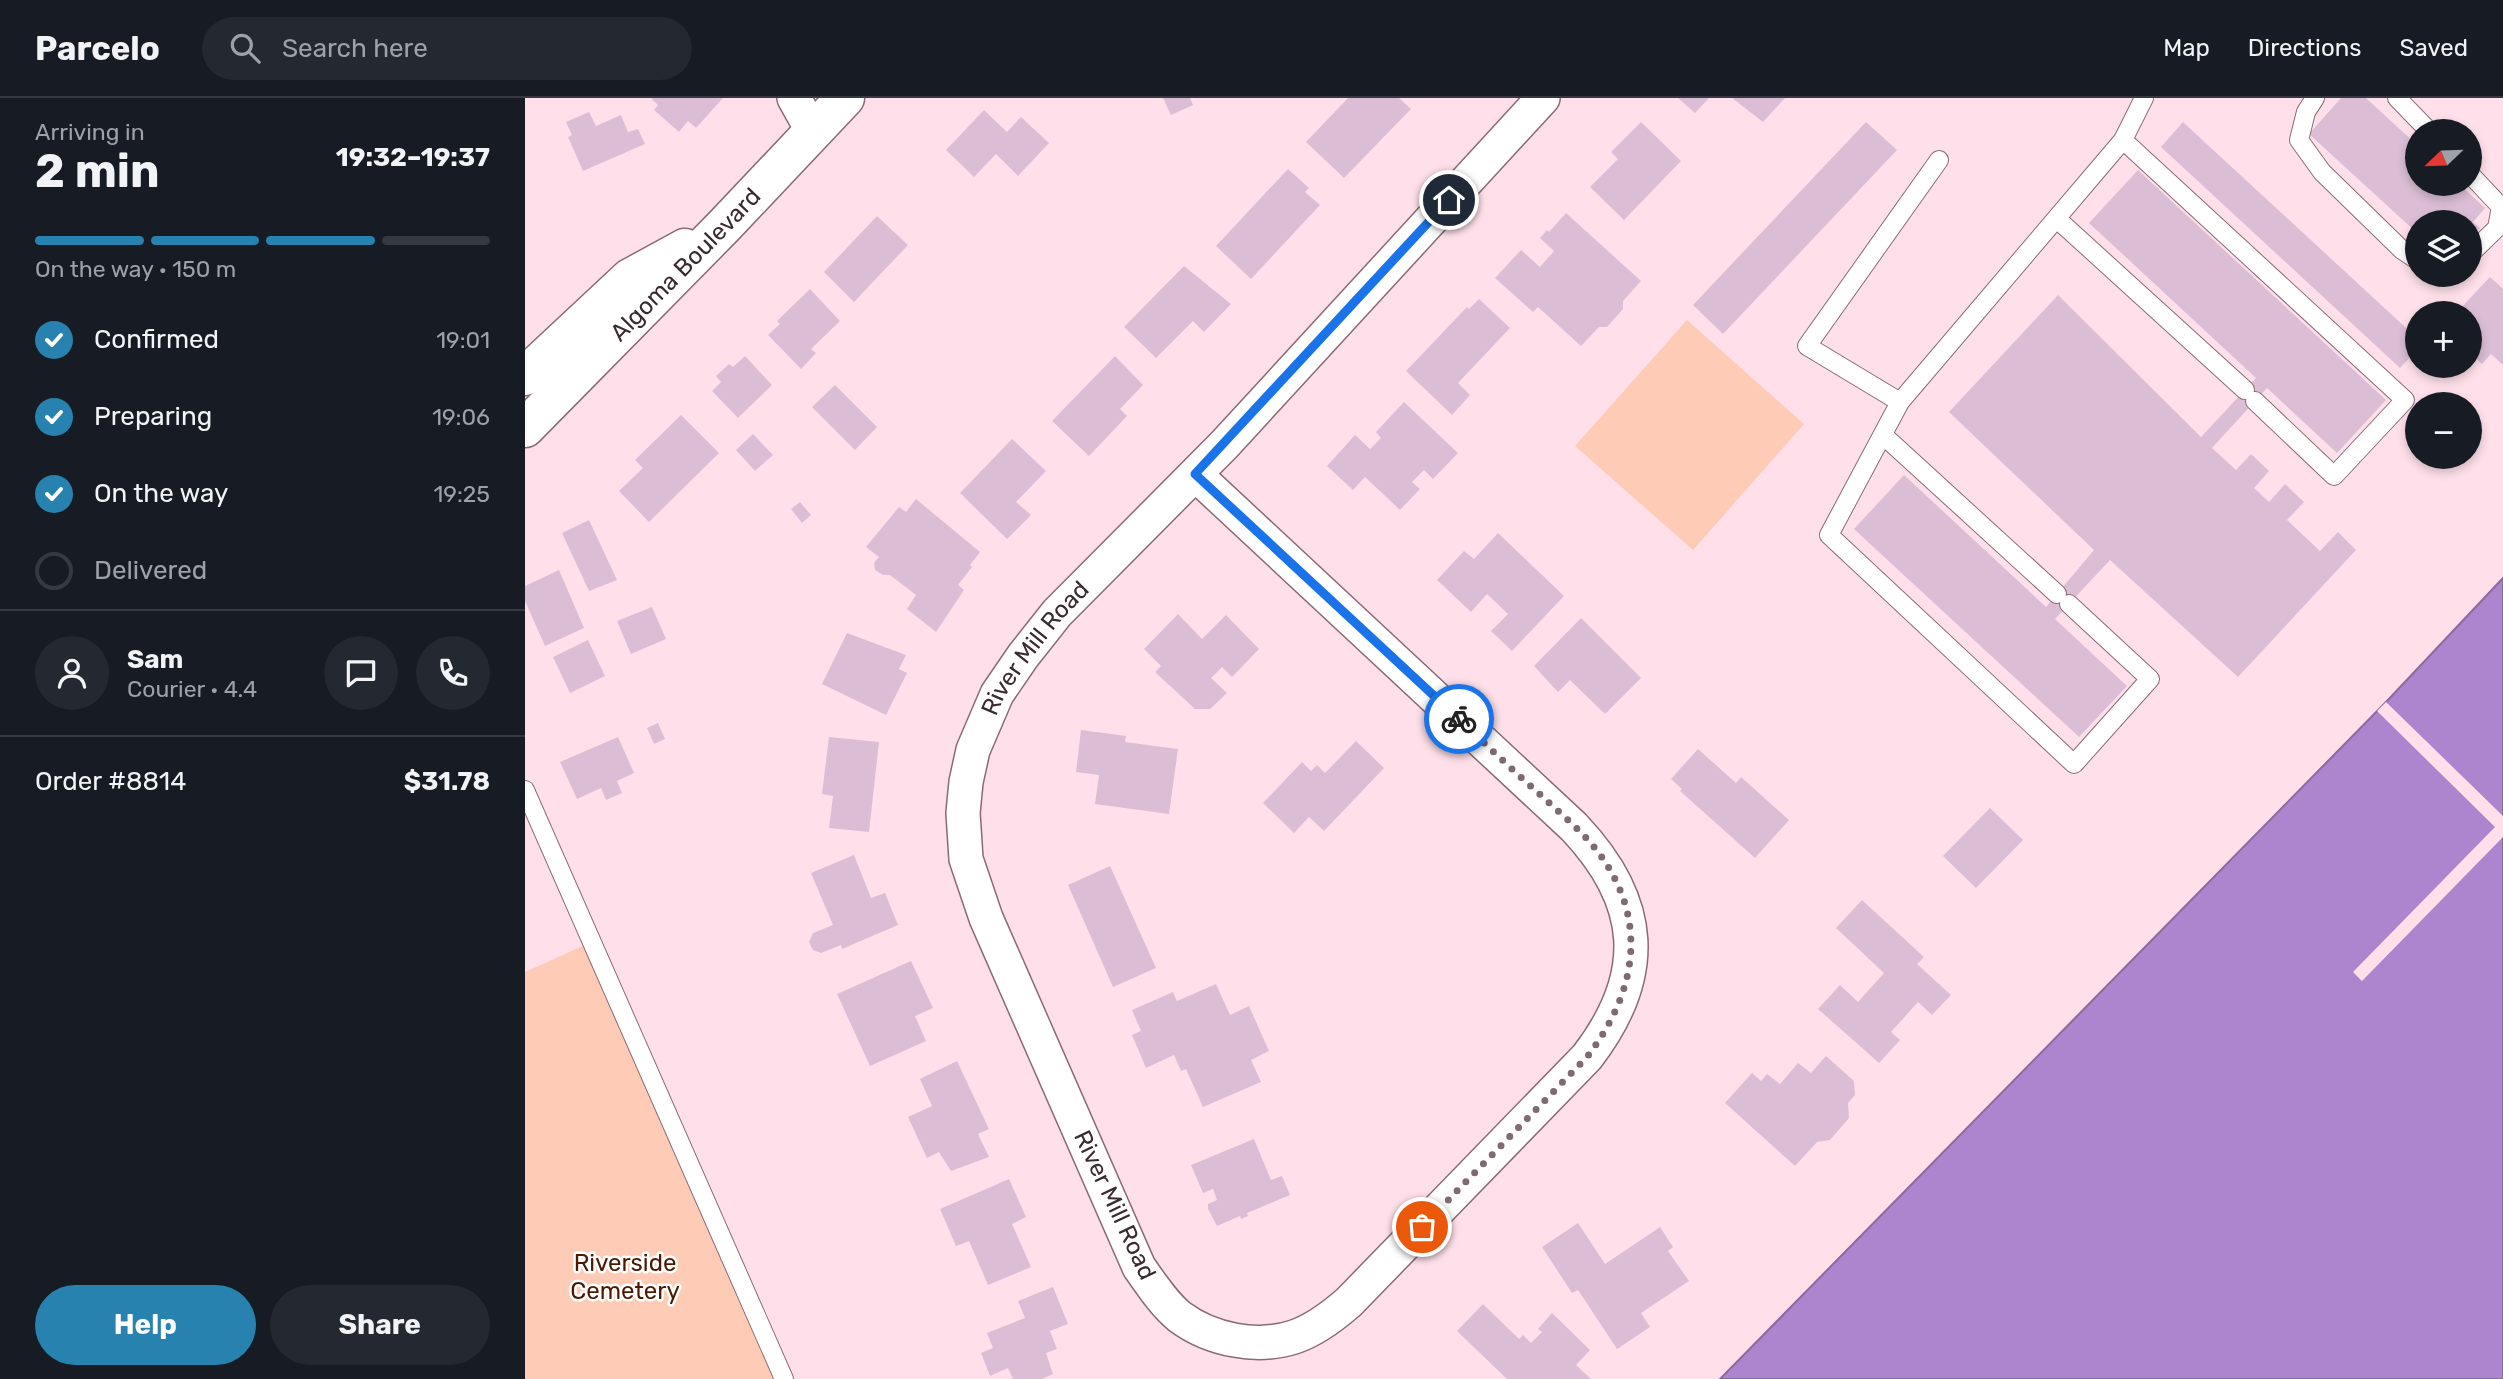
<!DOCTYPE html>
<meta charset="utf-8">
<style>
body{margin:0;font-family:Rubik,sans-serif;background:#242831;color:#f1f3f6;height:100vh;display:flex;flex-direction:column;font-size:26px;white-space:nowrap}
*{box-sizing:border-box;margin:0}
p{font-size:23px;color:#9ea1a6}
.icon{flex:none;width:38px;height:38px;fill:none;stroke:currentColor;stroke-width:2;stroke-linecap:round;stroke-linejoin:round}
.map{position:relative;flex:1;overflow:hidden}
.panel{display:flex;flex-direction:column;background:#171b24;width:525px}
.panel>*{flex:none}
.needle{width:46px;rotate:247deg}
.fabs{position:absolute;left:1880px;top:21px;display:grid;gap:14px}
.fabs a{display:grid;place-items:center;width:77px;height:77px;border-radius:50%;background:#171b24;box-shadow:0 4px 10px #0003;font-size:35px}
.pin{position:absolute;display:grid;place-items:center;width:60px;height:60px;color:#fff;margin:-30px;border:4px solid #fff;border-radius:50%;box-shadow:0 2px 7px #0007}
.courier{position:absolute;display:grid;place-items:center;width:70px;height:70px;margin:-35px;border:5px solid #1a73e8;border-radius:50%;background:#fff;color:#222;box-shadow:0 2px 9px #0007}
.overview em{font-style:normal;font-weight:700}
.overview div{display:flex;flex-direction:column-reverse}
.overview{display:flex;align-items:center;justify-content:space-between;height:119px;padding:0 35px}
h1{font-size:46px;font-weight:700;line-height:52px}
.bar{display:grid;grid-template-columns:repeat(4,1fr);gap:10px 7px;align-content:center;height:84px;padding:0 35px}
.bar i{height:9px;border-radius:5px;background:#363941}
.bar .selected{background:#2882b0}
.bar p{grid-column:span 4}
.line{display:flex;align-items:center;gap:18px;padding:0 35px;border-top:2px solid #363941}
.line div{flex:1}
.round{display:grid;place-items:center;flex:none;width:74px;height:74px;border-radius:37px;background:#242831}
ol{padding:0 35px;list-style:none}
li{display:flex;align-items:center;gap:21px;height:77px}
li p{margin-inline-start:auto}
li .icon{padding:7px;border-radius:50%;background:#2882b0;color:#fff;stroke-width:4}
li:last-child{color:#9ea1a6}
li i{width:38px;height:38px;border:4px solid #363941;border-radius:50%}
.action{display:flex;gap:14px;margin-top:auto;padding:14px 35px}
.action a{flex:1;height:80px;border-radius:42px;background:#2882b0;color:#fff;font-size:28px;font-weight:700;line-height:80px;text-align:center}
.action a+a{background:#242831;color:#f1f3f6}
header{display:flex;align-items:center;gap:42px;box-sizing:border-box;height:98px;padding:0 35px;background:#171b24;border-bottom:2px solid #363941}
header strong{font-size:33px}
nav{display:flex;gap:38px;margin-inline-start:auto;font-size:24px}
.search{width:490px;height:63px;background:#242831;display:flex;align-items:center;gap:18px;box-sizing:border-box;padding:0 24px;border-radius:38px;color:#9ea1a6;font-size:26px}
main{display:flex;flex:1;min-height:0}
.map>svg:first-child{display:block}
</style>
<header>
<strong>Parcelo</strong>
<div class="search"><svg class="icon" aria-label="search" viewBox="0 0 24 24"><circle cx="10" cy="10" r="6"/><path d="M15 15l6 6"/></svg>Search here</div>
<nav><a>Map</a><a>Directions</a><a>Saved</a></nav>
</header>
<main>
<section class="panel">
<div class="overview"><div><h1>2 min</h1><p>Arriving in</p></div><em>19:32–19:37</em></div>
<div class="bar"><i class="selected"></i><i class="selected"></i><i class="selected"></i><i></i><p>On the way · 150 m</p></div>
<ol>
<li><svg class="icon" aria-label="check" viewBox="0 0 24 24"><path d="M5 12l5 5 9-10"/></svg>Confirmed<p>19:01</p></li>
<li><svg class="icon" aria-label="check" viewBox="0 0 24 24"><path d="M5 12l5 5 9-10"/></svg>Preparing<p>19:06</p></li>
<li><svg class="icon" aria-label="check" viewBox="0 0 24 24"><path d="M5 12l5 5 9-10"/></svg>On the way<p>19:25</p></li>
<li><i></i>Delivered</li>
</ol>
<div class="line" style="height:126px"><a class="round"><svg class="icon" aria-label="person" viewBox="0 0 24 24"><circle cx="12" cy="8" r="4"/><path d="M4 21q1-7 8-7t8 7"/></svg></a><div><b>Sam</b><p>Courier · 4.4</p></div><a class="round"><svg class="icon" aria-label="chat" viewBox="0 0 24 24"><path d="M4 5h16v11H9l-5 4z"/></svg></a><a class="round"><svg class="icon" aria-label="phone" viewBox="0 0 24 24"><path d="M5 4h4l2 5-3 2q2 4 5 5l2-3 5 2v4C11 20 4 13 5 4z"/></svg></a></div>
<div class="line" style="height:91px"><div>Order #8814</div><b>$31.78</b></div>
<div class="action"><a>Help</a><a>Share</a></div>
</section>
<div class="map">
<svg width="1978" height="1281" viewBox="0 0 1978 1281">
<rect width="100%" height="100%" fill="#ffe0ea"/>
<path fill="#fdcbb6" d="M 1162,222 L 1279,326 L 1168,452 L 1050,348 Z
M 60,847 L 255,1281 L 0,1281 L 0,874 Z"/>
<path fill="#ac85ce" stroke="#8a6a9f" stroke-width="2" d="M 1978,480 L 1978,1281 L 1195,1281 L 1861,604 Z"/>
<path fill="#ffe0ea" d="M 1861,604 L 1978,718 L 1978,739 L 1837,883 L 1828,874 L 1970,729 L 1852,613 Z"/>
<path fill="#dbbed5" d="M 126,0 L 198,0 L 171,30 L 163,23 L 154,34 L 129,12 L 133,7 Z
M 638,0 L 665,0 L 668,7 L 646,17 Z
M 823,0 L 874,0 L 886,11 L 819,80 L 781,44 Z
M 1153,0 L 1184,0 L 1170,15 Z
M 1207,0 L 1260,0 L 1238,24 Z
M 1816,0 L 1841,0 L 1892,47 L 1892,86 L 1934,86 L 1960,110 L 1948,124 L 1955,130 L 1944,141 L 1944,124 L 1892,124 L 1892,135 L 1784,36 Z
M 459,12 L 482,34 L 496,19 L 524,45 L 493,78 L 471,56 L 449,79 L 421,52 Z
M 64,14 L 71,28 L 96,17 L 103,34 L 113,31 L 120,46 L 58,73 L 43,39 L 47,37 L 41,24 Z
M 1116,24 L 1156,63 L 1099,122 L 1065,89 L 1093,61 L 1086,54 Z
M 1341,24 L 1372,52 L 1198,236 L 1168,207 Z
M 1658,24 L 1892,240 L 1892,252 L 1875,270 L 1636,49 Z
M 763,71 L 784,90 L 780,94 L 795,107 L 726,181 L 691,148 Z
M 1613,72 L 1861,302 L 1812,355 L 1742,290 L 1687,350 L 1711,372 L 1726,356 L 1744,373 L 1729,390 L 1744,404 L 1760,386 L 1779,404 L 1762,422 L 1795,453 L 1813,434 L 1831,452 L 1713,579 L 1585,462 L 1530,521 L 1602,588 L 1554,639 L 1329,431 L 1379,377 L 1521,509 L 1569,452 L 1424,314 L 1533,197 L 1676,339 L 1731,280 L 1564,125 Z
M 1041,115 L 1116,183 L 1098,203 L 1098,211 L 1082,229 L 1074,229 L 1056,248 L 1013,209 L 1008,214 L 970,180 L 996,152 L 1015,169 L 1029,153 L 1015,140 L 1022,132 L 1024,134 Z
M 352,118 L 383,147 L 329,204 L 299,174 Z
M 659,168 L 706,206 L 679,234 L 668,223 L 631,260 L 599,229 Z
M 1965,179 L 1978,191 L 1978,267 L 1966,256 L 1957,266 L 1944,254 L 1944,215 L 1931,215 Z
M 285,191 L 315,223 L 286,251 L 291,255 L 276,271 L 243,237 L 255,226 L 252,223 Z
M 954,201 L 985,230 L 933,285 L 945,297 L 927,317 L 881,273 L 942,209 L 944,211 Z
M 220,258 L 247,287 L 213,320 L 187,293 L 196,284 L 191,278 L 204,266 L 208,269 Z
M 590,258 L 618,287 L 595,311 L 602,318 L 564,358 L 527,323 Z
M 310,287 L 352,329 L 330,352 L 287,309 Z
M 879,304 L 933,355 L 908,381 L 899,372 L 887,384 L 895,391 L 875,412 L 840,379 L 828,392 L 802,368 L 830,337 L 845,351 L 856,340 L 851,334 Z
M 156,317 L 194,355 L 124,424 L 94,393 L 118,370 L 110,362 Z
M 228,336 L 248,357 L 230,373 L 211,352 Z
M 487,341 L 521,373 L 491,404 L 506,417 L 482,441 L 435,395 Z
M 391,401 L 455,454 L 445,467 L 447,469 L 433,487 L 439,492 L 411,534 L 382,511 L 391,497 L 365,477 L 358,477 L 350,472 L 349,465 L 354,459 L 341,449 L 374,409 L 381,414 Z
M 275,404 L 286,417 L 277,425 L 266,411 Z
M 64,422 L 92,482 L 64,493 L 37,435 Z
M 973,435 L 1039,498 L 987,553 L 966,533 L 983,516 L 962,496 L 946,514 L 912,482 L 939,453 L 949,461 Z
M 34,472 L 59,530 L 20,548 L 0,503 L 0,488 Z
M 127,509 L 141,541 L 106,556 L 92,523 Z
M 653,516 L 677,541 L 701,517 L 734,551 L 707,579 L 697,569 L 686,580 L 702,595 L 685,611 L 670,611 L 630,574 L 636,568 L 619,551 Z
M 1056,520 L 1116,580 L 1080,616 L 1045,582 L 1033,594 L 1009,568 Z
M 322,535 L 381,557 L 374,571 L 382,575 L 361,617 L 297,586 Z
M 63,542 L 80,578 L 45,595 L 28,559 Z
M 133,625 L 140,641 L 129,646 L 122,630 Z
M 556,632 L 601,638 L 600,644 L 653,651 L 644,716 L 570,706 L 574,677 L 551,674 Z
M 93,639 L 109,675 L 92,683 L 97,695 L 81,702 L 76,690 L 52,701 L 35,664 Z
M 304,639 L 354,644 L 344,734 L 304,730 L 308,698 L 297,696 Z
M 831,643 L 859,670 L 799,733 L 784,719 L 769,735 L 738,705 L 777,664 L 786,673 L 792,667 L 800,675 Z
M 1173,651 L 1211,685 L 1216,679 L 1264,722 L 1230,760 L 1155,693 L 1157,691 L 1146,681 Z
M 1465,710 L 1498,742 L 1451,790 L 1418,758 Z
M 329,757 L 346,800 L 360,795 L 373,827 L 317,851 L 316,847 L 296,855 L 288,852 L 284,844 L 288,835 L 308,827 L 286,775 Z
M 585,768 L 631,870 L 588,889 L 543,787 Z
M 1337,802 L 1399,859 L 1392,866 L 1426,897 L 1407,917 L 1393,904 L 1366,934 L 1375,942 L 1354,965 L 1293,911 L 1315,887 L 1333,904 L 1359,875 L 1311,830 Z
M 386,863 L 408,910 L 390,918 L 401,943 L 345,968 L 312,896 Z
M 691,886 L 705,917 L 724,908 L 744,953 L 726,962 L 736,984 L 678,1009 L 661,971 L 656,973 L 649,957 L 621,970 L 607,937 L 616,933 L 607,912 L 648,894 L 652,903 Z
M 1301,958 L 1329,983 L 1330,997 L 1323,1005 L 1324,1020 L 1305,1042 L 1292,1044 L 1270,1068 L 1200,1005 L 1227,975 L 1236,983 L 1242,976 L 1255,986 L 1273,965 L 1286,975 Z
M 432,963 L 464,1031 L 453,1036 L 464,1059 L 426,1073 L 414,1054 L 402,1060 L 383,1019 L 407,1008 L 395,981 Z
M 729,1041 L 746,1082 L 757,1078 L 765,1097 L 722,1115 L 723,1118 L 716,1121 L 715,1118 L 692,1128 L 683,1111 L 683,1106 L 692,1102 L 688,1091 L 678,1095 L 666,1067 Z
M 484,1081 L 501,1119 L 487,1126 L 506,1169 L 463,1187 L 444,1143 L 431,1148 L 415,1111 Z
M 1053,1125 L 1080,1166 L 1135,1129 L 1148,1149 L 1143,1153 L 1164,1183 L 1116,1215 L 1125,1229 L 1092,1251 L 1053,1192 L 1047,1195 L 1017,1149 Z
M 528,1189 L 543,1226 L 525,1233 L 532,1251 L 521,1255 L 528,1276 L 517,1281 L 488,1281 L 483,1270 L 465,1278 L 456,1255 L 468,1250 L 462,1235 L 500,1220 L 493,1203 Z
M 958,1206 L 994,1241 L 998,1237 L 1006,1245 L 1017,1234 L 1013,1231 L 1027,1215 L 1065,1252 L 1051,1267 L 1066,1281 L 982,1281 L 932,1233 Z"/>
<g fill="none" stroke-linecap="round" stroke-linejoin="round">
<defs>
<path id="lane" d="M 1790,0 L 1781,14 L 1774,42 L 1797,74 L 1877,152 L 1892,162
M 1872,0 L 1904,33
M 1598,42 L 1880,302 L 1809,378 L 1730,303
M 1414,62 L 1282,248 L 1375,304 L 1598,42 L 1619,0
M 1944,75 L 1976,109 L 1972,130 L 1944,157
M 1532,121 L 1720,292
M 1913,177 L 1915,179 L 1918,177
M 1375,304 L 1304,437 L 1549,666 L 1625,581 L 1544,506
M 1358,337 L 1532,496
M 0,692 L 259,1281"/>
<g id="street">
<path d="M 269,0 L 288,34"/>
<path id="s1" d="M 670,376 L 1049,729 C 1120,804 1125,877 1062,959 L 824,1204 C 808,1218 790,1232 769,1239 C 732,1251 686,1242 655,1219 C 639,1206 626,1186 614,1169 L 461,820 L 441,761 L 438,715 L 441,684 L 448,652 L 472,596 L 498,558 L 532,515 L 699,347 L 1018,0"/>
</g>
<g id="primary">
<path d="M 0,278 L 105,180 L 160,150"/>
<path id="s2" d="M 0,330 L 199,128 L 320,0"/>
</g>
</defs>
<use href="#lane" stroke="#8b6a75" stroke-width="20"/>
<use href="#street" stroke="#8b6a75" stroke-width="36"/>
<use href="#primary" stroke="#8b6a75" stroke-width="41"/>
<use href="#lane" stroke="#fff" stroke-width="18"/>
<use href="#street" stroke="#fff" stroke-width="33"/>
<use href="#primary" stroke="#fff" stroke-width="38"/>
</g>
<g fill="none" stroke-linecap="round" stroke-linejoin="round">
<path stroke="#7e6a71" stroke-width="7" stroke-dasharray="0 12.6" d="M 897,1129 L 1062,959 C 1111,895 1125,823 1073,754 C 1058,734 1038,718 1020,701 C 991,675 962,648 934,621"/>
<path stroke="#1a73e8" stroke-width="9" d="M 924,102 L 670,376 L 934,621"/>
</g>
<g text-anchor="middle" stroke-width="5" stroke-linejoin="round" paint-order="stroke">
<g font-size="24" fill="#392b30" stroke="#fff">
<text dy="8" stroke="none"><textPath href="#s2" startOffset="229">Algoma Boulevard</textPath></text>
<text dy="8" stroke="none"><textPath href="#s1" startOffset="2040">River Mill Road</textPath></text>
<text transform="translate(590 1107) rotate(65)" y="8">River Mill Road</text>
</g>
<g font-size="24" fill="#4c1900" stroke="#fff">
<text x="100" y="1173">Riverside<tspan x="100" dy="28">Cemetery</tspan></text>
</g>
</g>
</svg>
<div class="fabs">
<a><svg class="needle" viewBox="-14 -14 28 28"><path d="M0-13l5 13h-10z" fill="#e53935"/><path d="M0 13l5-13h-10z" fill="#9ea1a6"/></svg></a>
<a><svg class="icon" aria-label="layers" viewBox="0 0 24 24"><path d="M12 4l9 5-9 5-9-5zM3 14l9 5 9-5"/></svg></a>
<a>+</a>
<a>−</a>
</div>
<div class="pin" style="left:897px;top:1129px;background:#ea580c"><svg class="icon" aria-label="bag" viewBox="0 0 24 24"><path d="M5 8h14l-1 12H6zM9 8a3 3 0 0 1 6 0"/></svg></div>
<div class="pin" style="left:924px;top:102px;background:#1f2937"><svg class="icon" aria-label="home" viewBox="0 0 24 24"><path d="M3 11l9-7 9 7M6 9v11h12V9"/></svg></div>
<div class="courier" style="left:934px;top:621px"><svg class="icon" aria-label="bike" viewBox="0 0 24 24"><circle cx="6" cy="16" r="4"/><circle cx="18" cy="16" r="4"/><path d="M6 16l4-8h5l3 8M10 8l3 8H6M13 5h3"/></svg></div>
</div>
</main>
